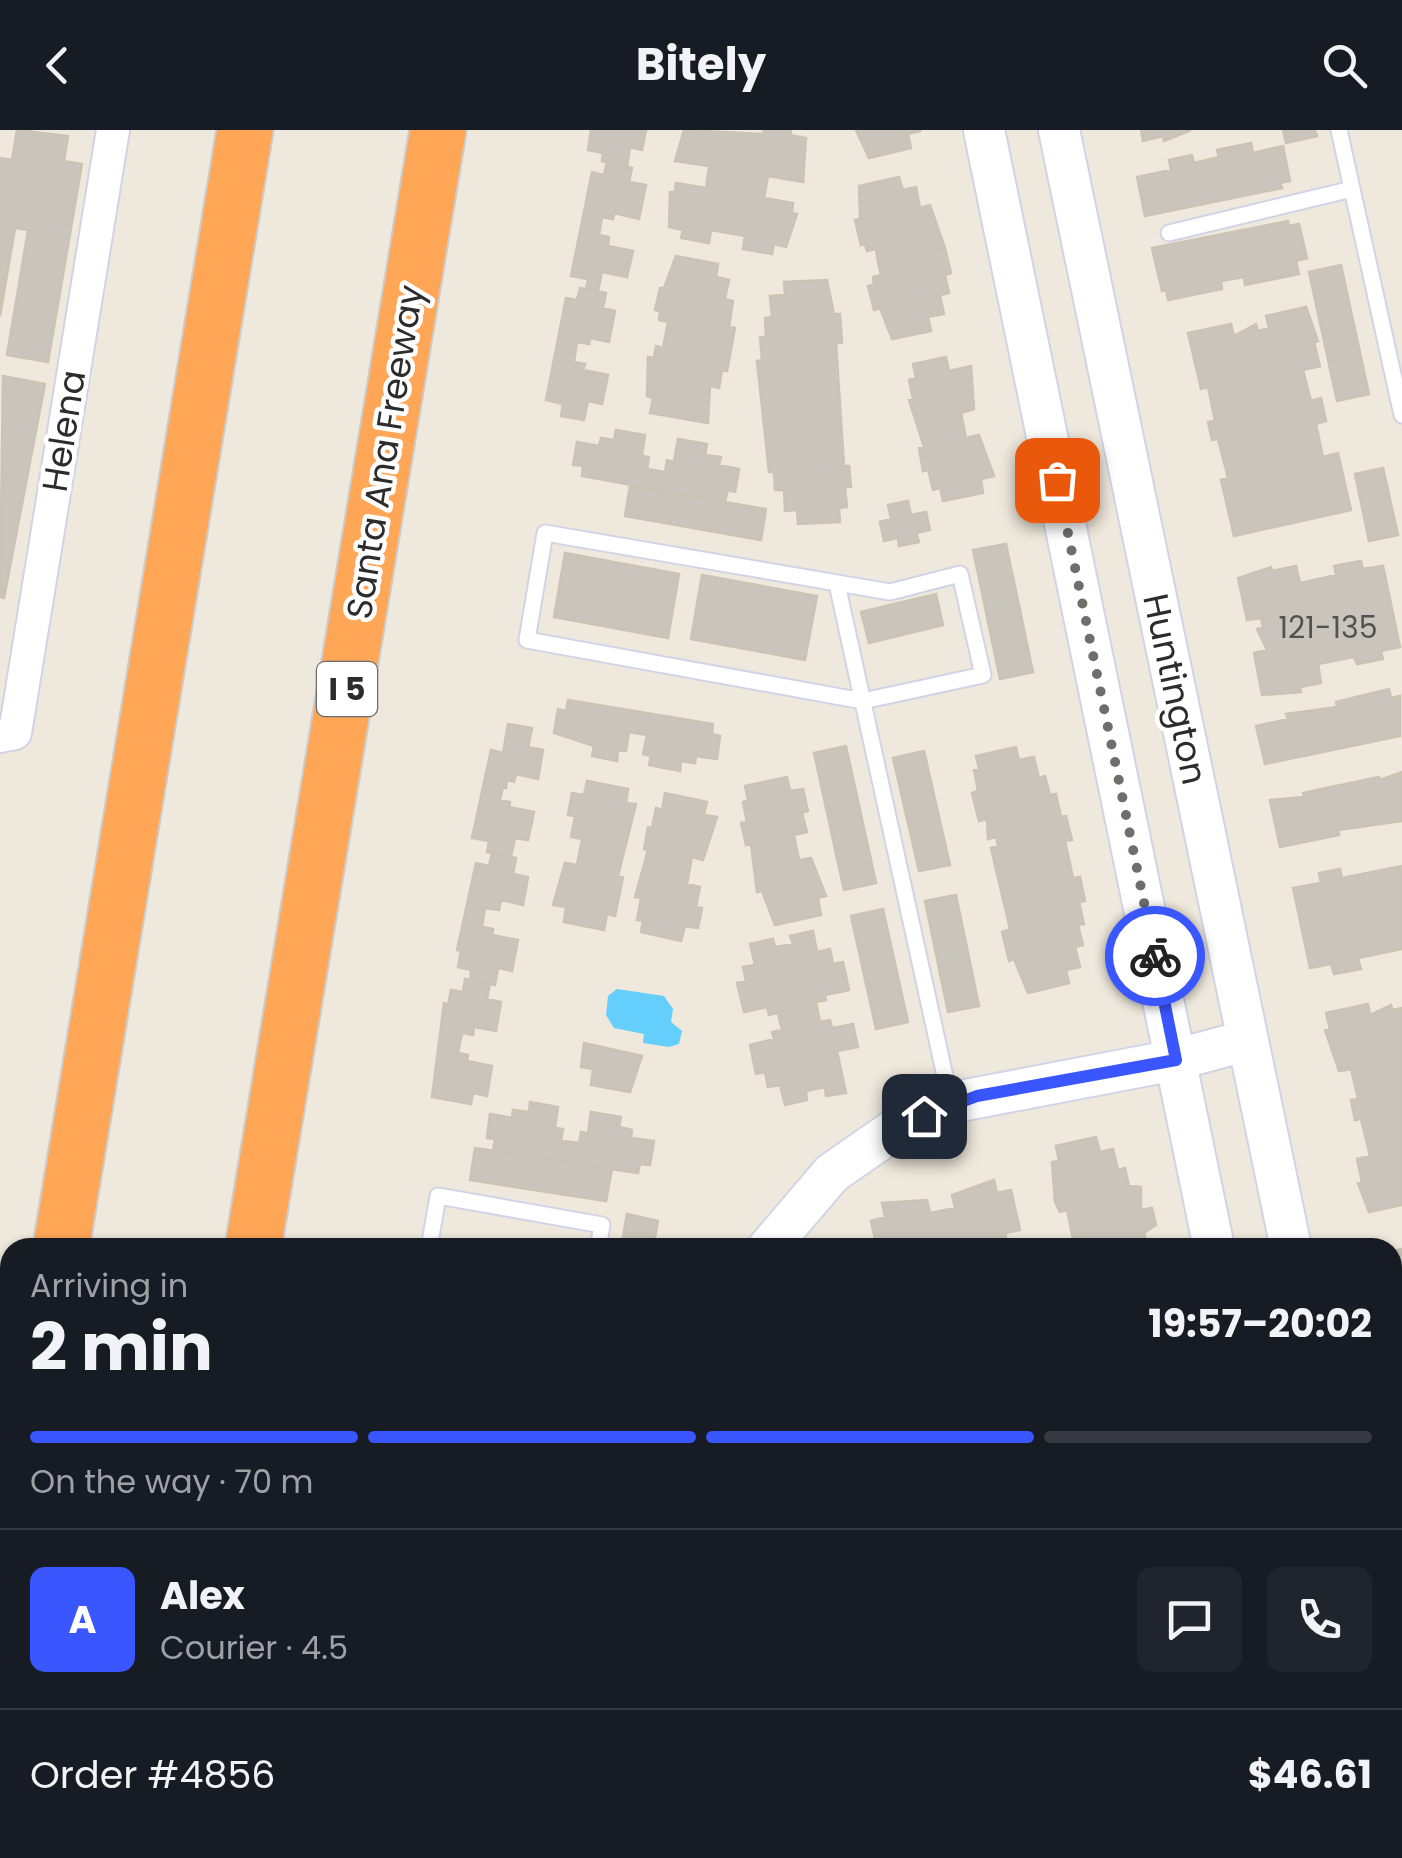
<!DOCTYPE html>
<meta charset="utf-8">
<style>
body{margin:0;font-family:Poppins,sans-serif;background:#20242c;color:#f1f3f6;height:100vh;display:flex;flex-direction:column;font-size:38px;white-space:nowrap}
*{box-sizing:border-box;margin:0}
p{font-size:32px;color:#9ea1a6}
.icon{flex:none;width:55px;height:55px;fill:none;stroke:currentColor;stroke-width:2;stroke-linecap:round;stroke-linejoin:round}
.map{position:relative;flex:1;overflow:hidden}
.details{position:absolute;left:0px;top:1108px;width:1402px;height:622px;display:flex;flex-direction:column;background:#171b24;border-radius:30px 30px 0 0;box-shadow:0 2px 8px #0004}
.details>*{flex:none}
.pin{position:absolute;display:grid;place-items:center;width:85px;height:85px;color:#fff;margin:-42px;border-radius:20px;box-shadow:0 5px 15px #0006}
.courier{position:absolute;display:grid;place-items:center;width:100px;height:100px;margin:-50px;border:8px solid #3956ff;border-radius:50%;background:#fff;color:#222;box-shadow:0 2px 12px #0007}
.head em{font-style:normal;font-weight:700}
.head div{display:flex;flex-direction:column-reverse}
.head{display:flex;align-items:center;justify-content:space-between;height:170px;padding:0 30px}
h1{font-size:65px;font-weight:700;line-height:75px}
.bar{display:grid;grid-template-columns:repeat(4,1fr);gap:15px 10px;align-content:center;height:120px;padding:0 30px}
.bar i{height:12px;border-radius:8px;background:#363941}
.bar .selected{background:#3956ff}
.bar p{grid-column:span 4}
.line{display:flex;align-items:center;gap:25px;padding:0 30px;border-top:2px solid #363941}
.line div{flex:1}
.round{display:grid;place-items:center;flex:none;width:105px;height:105px;border-radius:15px;background:#20242c}
header{display:flex;justify-content:space-between;align-items:center;height:130px;padding:0 30px;background:#171b24;font-size:45px;font-weight:700}
.map>svg:first-child{display:block}
</style>
<header><svg class="icon" aria-label="back" viewBox="0 0 24 24"><path d="M15 5l-7 7 7 7"/></svg>Bitely<svg class="icon" aria-label="search" viewBox="0 0 24 24"><circle cx="10" cy="10" r="6"/><path d="M15 15l6 6"/></svg></header>
<div class="map">
<svg width="1402" height="1728" viewBox="0 0 1402 1728">
<rect width="100%" height="100%" fill="#efe8dc"/>
<path fill="#64cefc" d="M 617,859 L 664,866 L 673,879 L 671,892 L 682,901 L 679,914 L 669,917 L 643,913 L 644,904 L 614,898 L 606,885 L 608,866 Z"/>
<path fill="#cac5bc" stroke="#cbc4b5" stroke-width="2.5" d="M 17,0 L 68,6 L 64,31 L 82,34 L 48,232 L 7,225 L 28,100 L 15,98 L 0,186 L 0,28 L 12,30 Z
M 591,0 L 646,0 L 642,20 L 630,17 L 627,37 L 602,31 L 603,23 L 588,20 Z
M 684,0 L 763,4 L 764,0 L 791,0 L 790,5 L 806,8 L 803,52 L 768,46 L 764,68 L 793,73 L 792,83 L 797,84 L 786,117 L 774,114 L 772,124 L 743,119 L 745,106 L 711,100 L 709,113 L 681,108 L 683,100 L 669,97 L 670,62 L 675,62 L 676,53 L 706,58 L 709,36 L 675,31 Z
M 856,0 L 920,0 L 920,1 L 908,4 L 911,18 L 869,28 Z
M 1141,0 L 1191,0 L 1164,11 L 1163,6 L 1143,11 Z
M 1283,0 L 1315,0 L 1317,6 L 1286,13 Z
M 1251,13 L 1253,23 L 1283,16 L 1290,51 L 1280,53 L 1282,58 L 1145,86 L 1137,47 L 1171,40 L 1169,30 L 1192,25 L 1194,33 L 1219,27 L 1217,20 Z
M 607,32 L 632,38 L 629,52 L 646,55 L 639,89 L 614,83 L 613,89 L 602,87 L 599,105 L 609,107 L 608,116 L 633,121 L 627,147 L 602,142 L 598,161 L 586,159 L 588,149 L 571,146 L 592,42 L 604,45 Z
M 899,47 L 903,60 L 916,57 L 920,78 L 930,75 L 945,118 L 878,132 L 876,119 L 867,121 L 865,114 L 861,115 L 855,90 L 860,89 L 859,56 Z
M 1288,91 L 1289,96 L 1299,94 L 1307,128 L 1296,131 L 1299,144 L 1245,155 L 1244,147 L 1221,151 L 1222,159 L 1168,170 L 1166,160 L 1162,161 L 1152,118 Z
M 945,118 L 951,143 L 945,145 L 949,163 L 940,165 L 944,184 L 928,187 L 931,201 L 892,209 L 880,178 L 874,180 L 868,156 L 874,155 L 873,147 L 881,145 L 878,132 Z
M 676,126 L 718,134 L 716,147 L 729,150 L 725,169 L 733,171 L 729,197 L 735,198 L 727,241 L 722,240 L 719,258 L 710,256 L 708,293 L 650,283 L 653,268 L 647,266 L 648,227 L 654,228 L 656,216 L 663,218 L 668,192 L 659,190 L 660,181 L 655,180 L 660,158 L 664,158 Z
M 1341,135 L 1369,264 L 1337,271 L 1309,142 Z
M 827,150 L 834,184 L 840,184 L 842,213 L 836,213 L 844,336 L 849,336 L 851,357 L 845,357 L 847,377 L 839,378 L 840,392 L 798,394 L 797,380 L 785,381 L 784,360 L 775,360 L 774,342 L 769,342 L 757,231 L 762,230 L 760,207 L 766,208 L 765,188 L 772,187 L 770,166 L 785,165 L 784,152 Z
M 580,158 L 606,163 L 603,178 L 615,181 L 609,212 L 590,208 L 589,214 L 577,212 L 574,232 L 585,234 L 583,240 L 608,245 L 602,274 L 588,271 L 584,290 L 561,286 L 563,274 L 546,270 L 566,168 L 577,170 Z
M 1306,177 L 1318,211 L 1314,212 L 1320,236 L 1303,240 L 1311,271 L 1321,268 L 1326,291 L 1316,294 L 1323,327 L 1338,323 L 1351,380 L 1234,406 L 1221,350 L 1228,348 L 1218,309 L 1212,310 L 1208,292 L 1215,291 L 1208,257 L 1201,259 L 1188,203 L 1231,194 L 1234,206 L 1256,194 L 1258,201 L 1269,198 L 1266,186 Z
M 946,227 L 949,241 L 971,236 L 974,279 L 961,283 L 966,308 L 979,305 L 994,346 L 981,349 L 983,363 L 943,371 L 940,358 L 933,360 L 928,340 L 923,341 L 919,318 L 924,317 L 909,270 L 913,269 L 909,250 L 916,248 L 913,234 Z
M 3,246 L 45,254 L 4,468 L 0,467 Z
M 616,300 L 645,305 L 642,326 L 649,327 L 647,339 L 665,342 L 667,330 L 674,332 L 678,309 L 707,314 L 705,325 L 721,327 L 719,335 L 739,339 L 735,362 L 728,360 L 725,372 L 582,346 L 583,336 L 573,335 L 577,312 L 599,316 L 601,308 L 614,310 Z
M 1383,338 L 1398,405 L 1369,411 L 1355,344 Z
M 630,356 L 766,379 L 761,410 L 625,386 Z
M 908,371 L 911,385 L 926,382 L 930,400 L 916,403 L 919,412 L 899,416 L 898,408 L 884,411 L 880,392 L 891,389 L 888,375 Z
M 1006,414 L 1033,542 L 1000,549 L 973,420 Z
M 565,423 L 679,444 L 668,508 L 554,487 Z
M 1361,431 L 1363,439 L 1383,436 L 1400,517 L 1381,521 L 1383,529 L 1357,534 L 1354,527 L 1318,534 L 1321,553 L 1300,557 L 1301,562 L 1262,565 L 1254,523 L 1267,520 L 1257,499 L 1263,497 L 1261,488 L 1247,490 L 1238,448 L 1271,437 L 1272,441 L 1296,436 L 1300,453 L 1336,445 L 1334,436 Z
M 702,445 L 817,466 L 805,530 L 691,509 Z
M 936,464 L 943,495 L 869,513 L 861,482 Z
M 1389,559 L 1391,568 L 1400,566 L 1400,606 L 1265,634 L 1256,596 L 1288,589 L 1286,584 L 1337,577 L 1336,572 Z
M 568,570 L 713,594 L 712,604 L 720,606 L 717,629 L 696,626 L 695,633 L 681,631 L 680,641 L 649,635 L 651,626 L 643,624 L 647,605 L 629,602 L 626,621 L 618,620 L 617,631 L 592,626 L 594,616 L 554,603 L 558,579 L 566,581 Z
M 508,594 L 532,598 L 528,617 L 543,620 L 538,649 L 516,644 L 514,652 L 507,650 L 506,658 L 503,657 L 500,670 L 510,672 L 509,677 L 534,682 L 528,710 L 515,708 L 511,727 L 487,722 L 489,711 L 472,708 L 491,620 L 503,623 Z
M 846,616 L 876,753 L 844,760 L 814,623 Z
M 1016,617 L 1019,630 L 1034,627 L 1039,648 L 1045,646 L 1050,665 L 1056,664 L 1061,687 L 1066,686 L 1072,710 L 1065,711 L 1073,748 L 1080,747 L 1085,771 L 1079,772 L 1084,794 L 1078,795 L 1083,815 L 1075,817 L 1080,837 L 1066,840 L 1069,853 L 1028,863 L 1014,829 L 1009,831 L 1002,802 L 1010,799 L 991,718 L 998,716 L 996,707 L 988,709 L 987,689 L 979,691 L 972,663 L 978,661 L 974,640 L 979,639 L 976,626 Z
M 924,621 L 950,735 L 919,741 L 893,628 Z
M 1402,642 L 1402,691 L 1338,700 L 1339,705 L 1280,717 L 1270,670 L 1304,667 L 1303,663 L 1379,647 L 1380,650 Z
M 787,647 L 790,661 L 803,659 L 808,681 L 802,683 L 807,702 L 794,705 L 799,730 L 811,728 L 826,766 L 818,768 L 821,785 L 775,795 L 762,761 L 757,762 L 751,714 L 746,715 L 741,693 L 747,692 L 743,672 L 748,670 L 745,656 Z
M 587,651 L 628,659 L 626,673 L 636,674 L 618,746 L 623,747 L 615,786 L 607,784 L 604,800 L 564,792 L 566,777 L 553,775 L 565,733 L 577,735 L 582,709 L 571,707 L 575,686 L 568,685 L 572,663 L 584,665 Z
M 665,663 L 707,672 L 704,685 L 717,687 L 703,730 L 692,727 L 687,754 L 700,757 L 696,777 L 702,778 L 698,798 L 685,796 L 681,811 L 641,802 L 643,791 L 637,790 L 641,768 L 635,767 L 648,720 L 644,719 L 648,697 L 652,698 L 656,678 L 662,680 Z
M 492,723 L 516,728 L 513,744 L 528,747 L 523,775 L 501,770 L 499,780 L 485,778 L 482,797 L 493,799 L 492,805 L 518,810 L 512,841 L 498,838 L 495,855 L 470,850 L 471,840 L 458,837 L 461,821 L 457,820 L 476,733 L 489,736 Z
M 1402,736 L 1402,819 L 1358,828 L 1361,839 L 1334,844 L 1331,834 L 1310,838 L 1293,758 L 1321,753 L 1319,743 L 1340,739 L 1342,748 Z
M 956,765 L 979,876 L 948,882 L 925,771 Z
M 883,779 L 908,892 L 876,899 L 851,786 Z
M 813,801 L 817,822 L 830,819 L 833,834 L 843,832 L 849,860 L 825,865 L 826,870 L 816,872 L 820,892 L 830,890 L 832,898 L 853,894 L 858,917 L 837,921 L 846,963 L 826,966 L 825,957 L 806,961 L 807,970 L 785,975 L 780,955 L 768,957 L 765,942 L 756,944 L 750,915 L 774,909 L 772,902 L 782,900 L 778,883 L 769,885 L 767,877 L 744,882 L 737,853 L 746,851 L 743,837 L 755,835 L 750,814 L 773,809 L 775,817 L 793,814 L 790,806 Z
M 465,849 L 490,854 L 487,869 L 501,872 L 496,901 L 474,897 L 473,905 L 462,903 L 458,923 L 468,925 L 467,931 L 492,936 L 487,966 L 473,963 L 471,974 L 432,967 L 444,873 L 448,875 L 451,860 L 463,862 Z
M 1368,874 L 1370,885 L 1391,875 L 1392,880 L 1402,878 L 1402,1075 L 1369,1082 L 1358,1053 L 1362,1052 L 1357,1029 L 1370,1026 L 1361,989 L 1355,990 L 1351,970 L 1358,969 L 1351,939 L 1339,941 L 1325,900 L 1330,899 L 1326,883 Z
M 584,913 L 642,926 L 630,962 L 591,955 L 593,939 L 581,937 Z
M 530,972 L 558,977 L 555,998 L 563,999 L 561,1011 L 579,1013 L 581,1002 L 588,1003 L 591,982 L 621,987 L 619,997 L 632,1000 L 631,1008 L 654,1011 L 650,1035 L 640,1034 L 638,1043 L 493,1021 L 495,1009 L 487,1008 L 490,984 L 512,988 L 513,980 L 529,982 Z
M 1096,1007 L 1100,1022 L 1113,1019 L 1118,1040 L 1125,1038 L 1129,1056 L 1141,1057 L 1141,1080 L 1152,1078 L 1156,1095 L 1144,1103 L 1148,1118 L 1075,1118 L 1067,1080 L 1060,1082 L 1055,1072 L 1052,1032 L 1059,1031 L 1056,1016 Z
M 475,1018 L 612,1039 L 606,1071 L 470,1050 Z
M 994,1050 L 997,1063 L 1011,1060 L 1020,1100 L 1005,1103 L 1007,1111 L 987,1118 L 877,1118 L 871,1091 L 885,1087 L 882,1073 L 927,1070 L 930,1083 L 955,1078 L 952,1065 Z
M 627,1084 L 658,1091 L 653,1118 L 621,1118 Z
M 1402,1119 L 1402,1177 L 1392,1179 L 1392,1121 Z
M 1402,1210 L 1402,1265 L 1393,1267 L 1392,1212 Z
M 307,1720 L 338,1720 L 337,1725 L 355,1728 L 303,1728 Z
M 413,1720 L 453,1720 L 452,1728 L 412,1725 Z
M 492,1720 L 549,1720 L 548,1728 L 498,1728 Z
M 634,1720 L 704,1720 L 704,1728 L 641,1728 Z
M 1037,1720 L 1122,1720 L 1124,1728 L 1018,1728 L 1038,1723 Z
M 1155,1720 L 1200,1720 L 1201,1725 L 1144,1728 Z
M 1228,1720 L 1271,1720 L 1259,1722 L 1260,1728 L 1229,1728 Z"/>
<g fill="none" stroke-linecap="round" stroke-linejoin="round">
<defs>
<path id="service" d="M 1339,0 L 1402,285
M 1169,103 L 1352,59
M 545,403 L 890,462 L 960,444 L 983,545 L 863,571 L 527,510 Z
M 837,454 L 950,969
M 429,1118 L 438,1066 L 602,1095 L 598,1118"/>
<path id="minor" d="M 0,606 L 15,603 L 113,0"/>
<path id="tertiary" d="M 984,0 L 1214,1118
M 1059,0 L 1291,1118
M 768,1118 L 832,1043 L 897,998 L 950,973 L 1175,930 L 1248,910
M 1392,1608 L 1402,1654
M 785,1720 L 785,1728
M 1340,1720 L 1342,1728"/>
<path id="motorway" d="M 61,1118 L 245,0
M 253,1118 L 438,0
M 0,1491 L 10,1430
M 147,1728 L 148,1720"/>
</defs>
<use href="#service" stroke="#d1d4e6" stroke-width="19"/>
<use href="#minor" stroke="#d1d4e6" stroke-width="36"/>
<use href="#tertiary" stroke="#d1d4e6" stroke-width="44"/>
<use href="#motorway" stroke="#ccc" stroke-width="59"/>
<use href="#service" stroke="#fff" stroke-width="15"/>
<use href="#minor" stroke="#fff" stroke-width="32"/>
<use href="#tertiary" stroke="#fff" stroke-width="40"/>
<use href="#motorway" stroke="#ffa657" stroke-width="55"/>
</g>
<g fill="none" stroke-linecap="round" stroke-linejoin="round">
<path stroke="#706e6a" stroke-width="10" stroke-dasharray="0 18" d="M 1057,350 L 1155,826"/>
<path stroke="#3956ff" stroke-width="12" d="M 924,986 L 977,966 L 1176,930 L 1155,826"/>
</g>
<g text-anchor="middle" stroke-width="9" stroke-linejoin="round" paint-order="stroke">
<g font-size="30" fill="#545250">
<text x="1328" y="508">121-135</text>
</g>
<rect fill="#fff" stroke="#6b6b6b" stroke-width="2.5" x="317" y="532" width="60" height="54" rx="8"/>
<g font-size="32" font-weight="bold" fill="#2c2c2c">
<text x="347" y="570">I 5</text>
</g>
<g font-size="35" fill="#2c2c2c" stroke="#fff">
<text transform="translate(64 301) rotate(-81)" y="12">Helena</text>
<text transform="translate(385 322) rotate(-81)" y="12">Santa Ana Freeway</text>
<text transform="translate(1175 559) rotate(78)" y="12">Huntington</text>
</g>
</g>
</svg>
<div class="pin" style="left:1057px;top:350px;background:#ea580c"><svg class="icon" aria-label="bag" viewBox="0 0 24 24"><path d="M5 8h14l-1 12H6zM9 8a3 3 0 0 1 6 0"/></svg></div>
<div class="pin" style="left:924px;top:986px;background:#1f2937"><svg class="icon" aria-label="home" viewBox="0 0 24 24"><path d="M3 11l9-7 9 7M6 9v11h12V9"/></svg></div>
<div class="courier" style="left:1155px;top:826px"><svg class="icon" aria-label="bike" viewBox="0 0 24 24"><circle cx="6" cy="16" r="4"/><circle cx="18" cy="16" r="4"/><path d="M6 16l4-8h5l3 8M10 8l3 8H6M13 5h3"/></svg></div>
<section class="details">
<div class="head"><div><h1>2 min</h1><p>Arriving in</p></div><em>19:57–20:02</em></div>
<div class="bar"><i class="selected"></i><i class="selected"></i><i class="selected"></i><i></i><p>On the way · 70 m</p></div>
<div class="line" style="height:180px"><b class="round" style="background:#3956ff;color:#fff">A</b><div><b>Alex</b><p>Courier · 4.5</p></div><a class="round"><svg class="icon" aria-label="chat" viewBox="0 0 24 24"><path d="M4 5h16v11H9l-5 4z"/></svg></a><a class="round"><svg class="icon" aria-label="phone" viewBox="0 0 24 24"><path d="M5 4h4l2 5-3 2q2 4 5 5l2-3 5 2v4C11 20 4 13 5 4z"/></svg></a></div>
<div class="line" style="height:130px"><div>Order #4856</div><b>$46.61</b></div>
</section>
</div>
